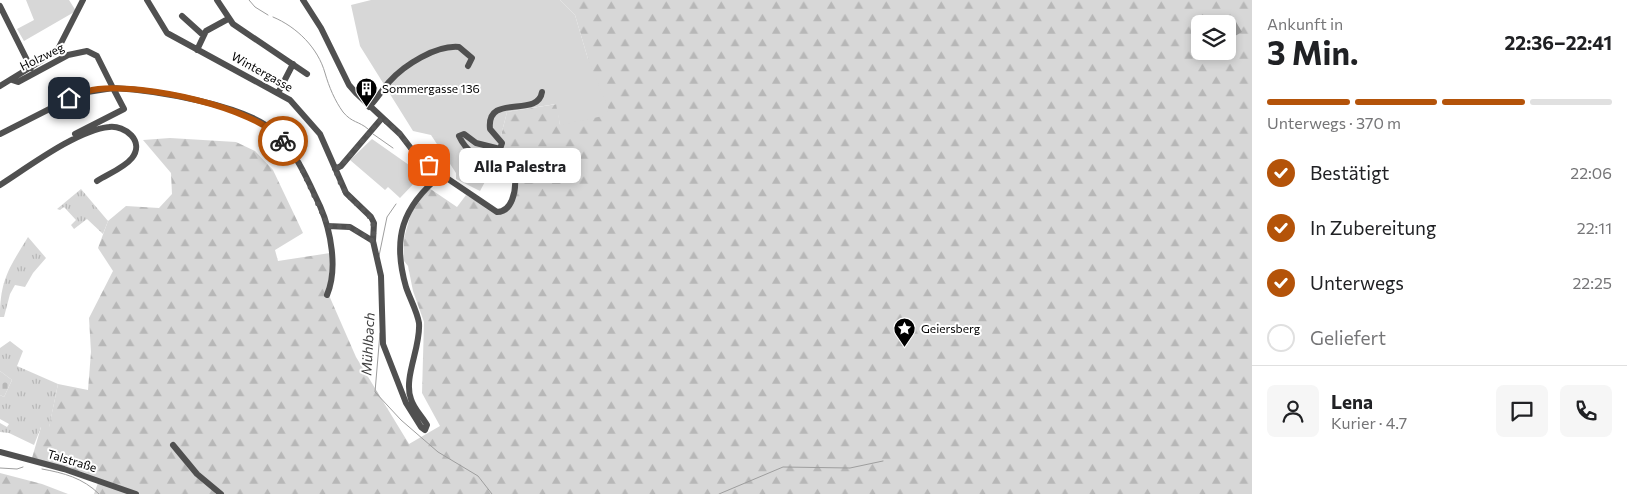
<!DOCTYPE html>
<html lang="de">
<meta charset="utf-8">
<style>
body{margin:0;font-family:Commissioner,sans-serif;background:#f6f6f6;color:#202124;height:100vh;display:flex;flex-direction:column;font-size:19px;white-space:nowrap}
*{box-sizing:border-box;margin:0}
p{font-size:16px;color:#757577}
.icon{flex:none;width:28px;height:28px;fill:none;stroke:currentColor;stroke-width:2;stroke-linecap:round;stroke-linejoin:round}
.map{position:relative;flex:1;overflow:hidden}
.details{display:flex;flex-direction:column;background:#fff;width:375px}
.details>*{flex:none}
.buttons{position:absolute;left:1191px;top:15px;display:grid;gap:10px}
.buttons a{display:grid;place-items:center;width:45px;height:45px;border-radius:8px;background:#fff;box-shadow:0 2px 8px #0003;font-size:25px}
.pin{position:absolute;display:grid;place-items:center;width:42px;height:42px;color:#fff;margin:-21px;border-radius:10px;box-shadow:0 2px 8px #0006}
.courier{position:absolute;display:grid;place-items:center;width:50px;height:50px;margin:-25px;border:4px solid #b45309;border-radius:50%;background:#fff;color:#222;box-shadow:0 1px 6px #0007}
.bubble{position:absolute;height:35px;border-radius:8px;background:#fff;box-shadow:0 2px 8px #0003;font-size:16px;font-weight:700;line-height:35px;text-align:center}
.overview em{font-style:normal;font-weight:700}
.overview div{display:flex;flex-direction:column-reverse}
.overview{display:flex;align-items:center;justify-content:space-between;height:85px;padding:0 15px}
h1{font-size:32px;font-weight:700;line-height:38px}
.bar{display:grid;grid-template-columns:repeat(4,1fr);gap:8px 5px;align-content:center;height:60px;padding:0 15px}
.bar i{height:6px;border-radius:4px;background:#e0e0e0}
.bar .current{background:#b45309}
.bar p{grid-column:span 4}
.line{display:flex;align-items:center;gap:12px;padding:0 15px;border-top:1px solid #e0e0e0}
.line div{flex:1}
.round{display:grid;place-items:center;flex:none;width:52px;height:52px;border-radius:8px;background:#f6f6f6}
ol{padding:0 15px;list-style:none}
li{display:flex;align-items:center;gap:15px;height:55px}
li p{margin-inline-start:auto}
li .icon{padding:5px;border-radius:50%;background:#b45309;color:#fff;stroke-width:4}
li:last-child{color:#757577}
li i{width:28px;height:28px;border:2px solid #e0e0e0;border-radius:50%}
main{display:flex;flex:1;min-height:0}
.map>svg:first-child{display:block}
</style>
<main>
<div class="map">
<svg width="1252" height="494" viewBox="0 0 1252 494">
<defs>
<pattern id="grass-tufts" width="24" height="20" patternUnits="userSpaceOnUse" patternTransform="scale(1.25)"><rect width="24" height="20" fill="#d7d7d7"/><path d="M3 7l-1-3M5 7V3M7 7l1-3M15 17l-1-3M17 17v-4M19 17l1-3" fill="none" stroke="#b7b7b7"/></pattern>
<pattern id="forest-firs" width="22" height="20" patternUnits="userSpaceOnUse" patternTransform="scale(1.25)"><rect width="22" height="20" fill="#d7d7d7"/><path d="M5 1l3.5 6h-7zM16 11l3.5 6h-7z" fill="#b7b7b7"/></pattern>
<pattern id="cemetery-stones" width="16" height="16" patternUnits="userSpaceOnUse" patternTransform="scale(1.25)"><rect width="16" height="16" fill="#d7d7d7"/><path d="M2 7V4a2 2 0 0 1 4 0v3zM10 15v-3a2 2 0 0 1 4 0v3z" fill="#b7b7b7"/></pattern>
<pattern id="water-ripples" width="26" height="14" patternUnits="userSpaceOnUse" patternTransform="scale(1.25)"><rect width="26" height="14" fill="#9e9e9e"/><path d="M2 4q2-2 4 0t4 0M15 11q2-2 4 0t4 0" fill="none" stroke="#868686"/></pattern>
</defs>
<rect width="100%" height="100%" fill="#fff"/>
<path fill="url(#grass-tufts)" d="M 81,189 L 108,221 L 103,234 L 87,219 L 74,229 L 71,225 L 76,220 L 64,207 L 60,210 L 57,209 Z
M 28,237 L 46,258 L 33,273 L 25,287 L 15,285 L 10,294 L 4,317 L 0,317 C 0,280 9,268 28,237 Z
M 10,341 L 23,351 L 17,366 L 58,384 L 49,428 L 41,427 L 34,445 L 9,433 L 0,432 L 0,423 L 7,427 L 9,424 L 0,419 L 0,395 L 4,397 L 12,380 L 0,371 L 0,348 Z"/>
<path fill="url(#forest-firs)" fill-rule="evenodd" d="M 560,0 L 1252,0 L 1252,494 L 94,494 L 99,480 L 32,458 L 41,427 L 49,427 L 58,384 L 88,390 L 91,352 L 89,318 L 113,271 L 98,248 L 108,221 L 126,206 L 159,208 L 172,194 L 171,173 L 143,140 L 170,138 L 236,142 L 255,151 L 273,170 L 303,233 L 275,250 L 278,261 L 330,253 L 328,293 L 356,357 L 409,444 L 440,426 L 422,393 L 424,322 L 413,291 L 408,266 L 404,261 L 404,238 L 411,213 L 429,188 L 457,207 L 466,195 L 496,212 L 505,209 L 518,179 L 493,167 L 507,112 L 557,104 L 560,125 L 588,59 L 575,15 ZM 1200,24 L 1228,24 L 1228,51 L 1200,51 Z
M 0,473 L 42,484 L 68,494 L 0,494 Z"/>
<path fill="url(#cemetery-stones)" d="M 0,371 L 12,380 L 4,397 L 0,395 Z"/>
<path fill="#d7d7d7" d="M 26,0 L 69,0 L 76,11 L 24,41 L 17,29 L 34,20 Z
M 371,0 L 560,0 L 575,15 L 588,59 L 609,110 L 603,116 L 560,125 L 556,104 L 507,112 L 493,167 L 480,191 L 456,179 L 456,173 L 431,135 L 413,131 L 360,46 L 351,5 Z
M 372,139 L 409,165 L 420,177 L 400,198 L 388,187 L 385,190 L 350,160 Z"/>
<path fill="url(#water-ripples)" d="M 1236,22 L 1242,32 L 1228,40 L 1228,29 Z"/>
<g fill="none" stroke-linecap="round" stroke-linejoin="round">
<path stroke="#9e9e9e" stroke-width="1" d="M 249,0 L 255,7 L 268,15
M 273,17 C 297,27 318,48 325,73 C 329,87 335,101 343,112 C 352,123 359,121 368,129
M 373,134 L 393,148
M 379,256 L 387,217 L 396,204
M 380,333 L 375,392 L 401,420 L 438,452 L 478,476 L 492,494
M 0,468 L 17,469 L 23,467
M 42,469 C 64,473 83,478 99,494
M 719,494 L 783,467 L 850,468 L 883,461"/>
<path stroke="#505050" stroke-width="6" d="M 147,0 L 167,33 L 290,100 L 320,134 L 346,193 L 371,217 L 374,223 L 373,241 L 381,276 L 383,344 L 406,403 L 421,427 L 425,430 L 427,425 C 422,416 414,409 411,399 C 403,378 421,347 419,323 C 417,311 410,299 406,287 C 392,238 402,207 441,175
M 217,0 L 233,24 L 307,74
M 303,0 L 321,28 L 349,85 L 356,93 L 400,134 L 420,160 L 497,212 C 512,212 516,191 515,179 C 500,159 473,166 459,136 L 464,134 L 476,143 L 500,149 L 502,143 L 490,129 C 486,92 538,119 542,92
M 0,6 L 31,68
M 182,16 L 203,35
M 197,50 L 206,31 L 228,19
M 12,80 L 18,82 L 68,55 L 87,51 L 97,56 L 113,88 C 153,90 250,105 277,134 C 297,154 308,181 320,206 C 331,231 338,269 327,295
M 0,86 L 57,51 L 83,0
M 278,93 L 293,64
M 369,107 C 377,99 382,90 389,82 C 404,65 436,45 459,47 L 472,58 L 468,66
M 0,134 L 81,93 L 113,88 L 124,109 L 75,134
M 335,169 L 341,166 L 382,118
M 0,185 C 27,168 77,130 109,127 C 125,125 145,141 132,158 C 124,168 108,174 97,181
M 328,226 L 350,227 L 373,241
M 173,445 L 197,474 L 221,494
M 0,452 L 64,469 L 136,494"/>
</g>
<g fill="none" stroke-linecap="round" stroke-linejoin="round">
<path stroke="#595959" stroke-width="5" stroke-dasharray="0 9" d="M 283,141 L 298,161 L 328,226 L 350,227 L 373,241 C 377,213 363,213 347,194 C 341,187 338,177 335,169 L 341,166 L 382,118 L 400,134 L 418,158 L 429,165"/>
<path stroke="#b45309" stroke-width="6" d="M 69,98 C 78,94 88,90 98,89 C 143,84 254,106 283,141"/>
</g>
<defs>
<symbol id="building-pin" viewBox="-11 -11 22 30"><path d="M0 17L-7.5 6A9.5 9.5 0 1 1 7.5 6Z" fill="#000" stroke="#fff"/><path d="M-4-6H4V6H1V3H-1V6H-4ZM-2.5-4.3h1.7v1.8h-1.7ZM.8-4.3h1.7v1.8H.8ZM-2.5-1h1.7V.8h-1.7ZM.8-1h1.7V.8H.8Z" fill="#fff"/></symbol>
<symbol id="sight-pin" viewBox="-11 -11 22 30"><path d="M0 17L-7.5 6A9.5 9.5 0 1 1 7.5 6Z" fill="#000" stroke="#fff"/><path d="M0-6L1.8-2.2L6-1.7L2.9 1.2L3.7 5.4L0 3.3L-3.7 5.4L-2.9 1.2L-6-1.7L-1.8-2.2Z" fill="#fff"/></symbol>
</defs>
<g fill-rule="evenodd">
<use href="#building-pin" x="354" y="76" width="25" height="34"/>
<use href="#sight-pin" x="892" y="316" width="25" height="34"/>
</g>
<g text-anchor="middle" stroke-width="4" stroke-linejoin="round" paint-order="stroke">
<g font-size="12" fill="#000" stroke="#fff">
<text transform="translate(42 57) rotate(-26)" y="4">Holzweg</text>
<text transform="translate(262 72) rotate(29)" y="4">Wintergasse</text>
<text transform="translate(72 461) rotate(17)" y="4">Talstraße</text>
</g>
<g font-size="12" fill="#000" stroke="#fff" text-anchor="start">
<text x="382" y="93">Sommergasse 136</text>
<text x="921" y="333">Geiersberg</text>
</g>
<g font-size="14" font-style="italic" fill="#3f3f3f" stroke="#fff">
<text transform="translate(368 344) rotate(-87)" y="5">Mühlbach</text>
</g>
</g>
</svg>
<div class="buttons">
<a><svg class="icon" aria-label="layers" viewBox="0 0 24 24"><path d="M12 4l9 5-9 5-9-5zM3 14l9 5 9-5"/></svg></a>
</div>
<div class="pin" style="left:429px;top:165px;background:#ea580c"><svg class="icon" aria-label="bag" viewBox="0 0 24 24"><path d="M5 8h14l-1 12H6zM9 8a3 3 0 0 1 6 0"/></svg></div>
<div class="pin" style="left:69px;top:98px;background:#1f2937"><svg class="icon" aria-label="home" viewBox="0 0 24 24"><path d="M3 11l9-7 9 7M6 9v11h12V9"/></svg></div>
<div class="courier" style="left:283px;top:141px"><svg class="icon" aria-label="bike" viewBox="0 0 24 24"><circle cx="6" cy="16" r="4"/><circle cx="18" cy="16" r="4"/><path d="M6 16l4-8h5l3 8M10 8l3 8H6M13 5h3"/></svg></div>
<div class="bubble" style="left:459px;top:148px;width:122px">Alla Palestra</div>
</div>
<section class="details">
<div class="overview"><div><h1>3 Min.</h1><p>Ankunft in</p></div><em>22:36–22:41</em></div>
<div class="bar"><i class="current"></i><i class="current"></i><i class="current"></i><i></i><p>Unterwegs · 370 m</p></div>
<ol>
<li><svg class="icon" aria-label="check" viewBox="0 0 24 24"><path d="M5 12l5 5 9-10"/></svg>Bestätigt<p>22:06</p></li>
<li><svg class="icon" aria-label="check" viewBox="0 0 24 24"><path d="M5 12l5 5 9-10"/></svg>In Zubereitung<p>22:11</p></li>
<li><svg class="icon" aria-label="check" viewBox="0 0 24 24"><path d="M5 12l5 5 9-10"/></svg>Unterwegs<p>22:25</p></li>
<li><i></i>Geliefert</li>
</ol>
<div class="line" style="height:90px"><a class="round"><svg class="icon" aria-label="person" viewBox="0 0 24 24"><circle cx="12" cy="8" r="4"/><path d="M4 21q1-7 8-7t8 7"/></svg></a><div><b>Lena</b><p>Kurier · 4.7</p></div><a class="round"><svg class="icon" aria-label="chat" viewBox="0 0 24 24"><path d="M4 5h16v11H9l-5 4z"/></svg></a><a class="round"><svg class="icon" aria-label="phone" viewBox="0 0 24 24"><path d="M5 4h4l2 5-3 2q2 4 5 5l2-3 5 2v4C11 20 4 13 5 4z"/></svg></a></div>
</section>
</main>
